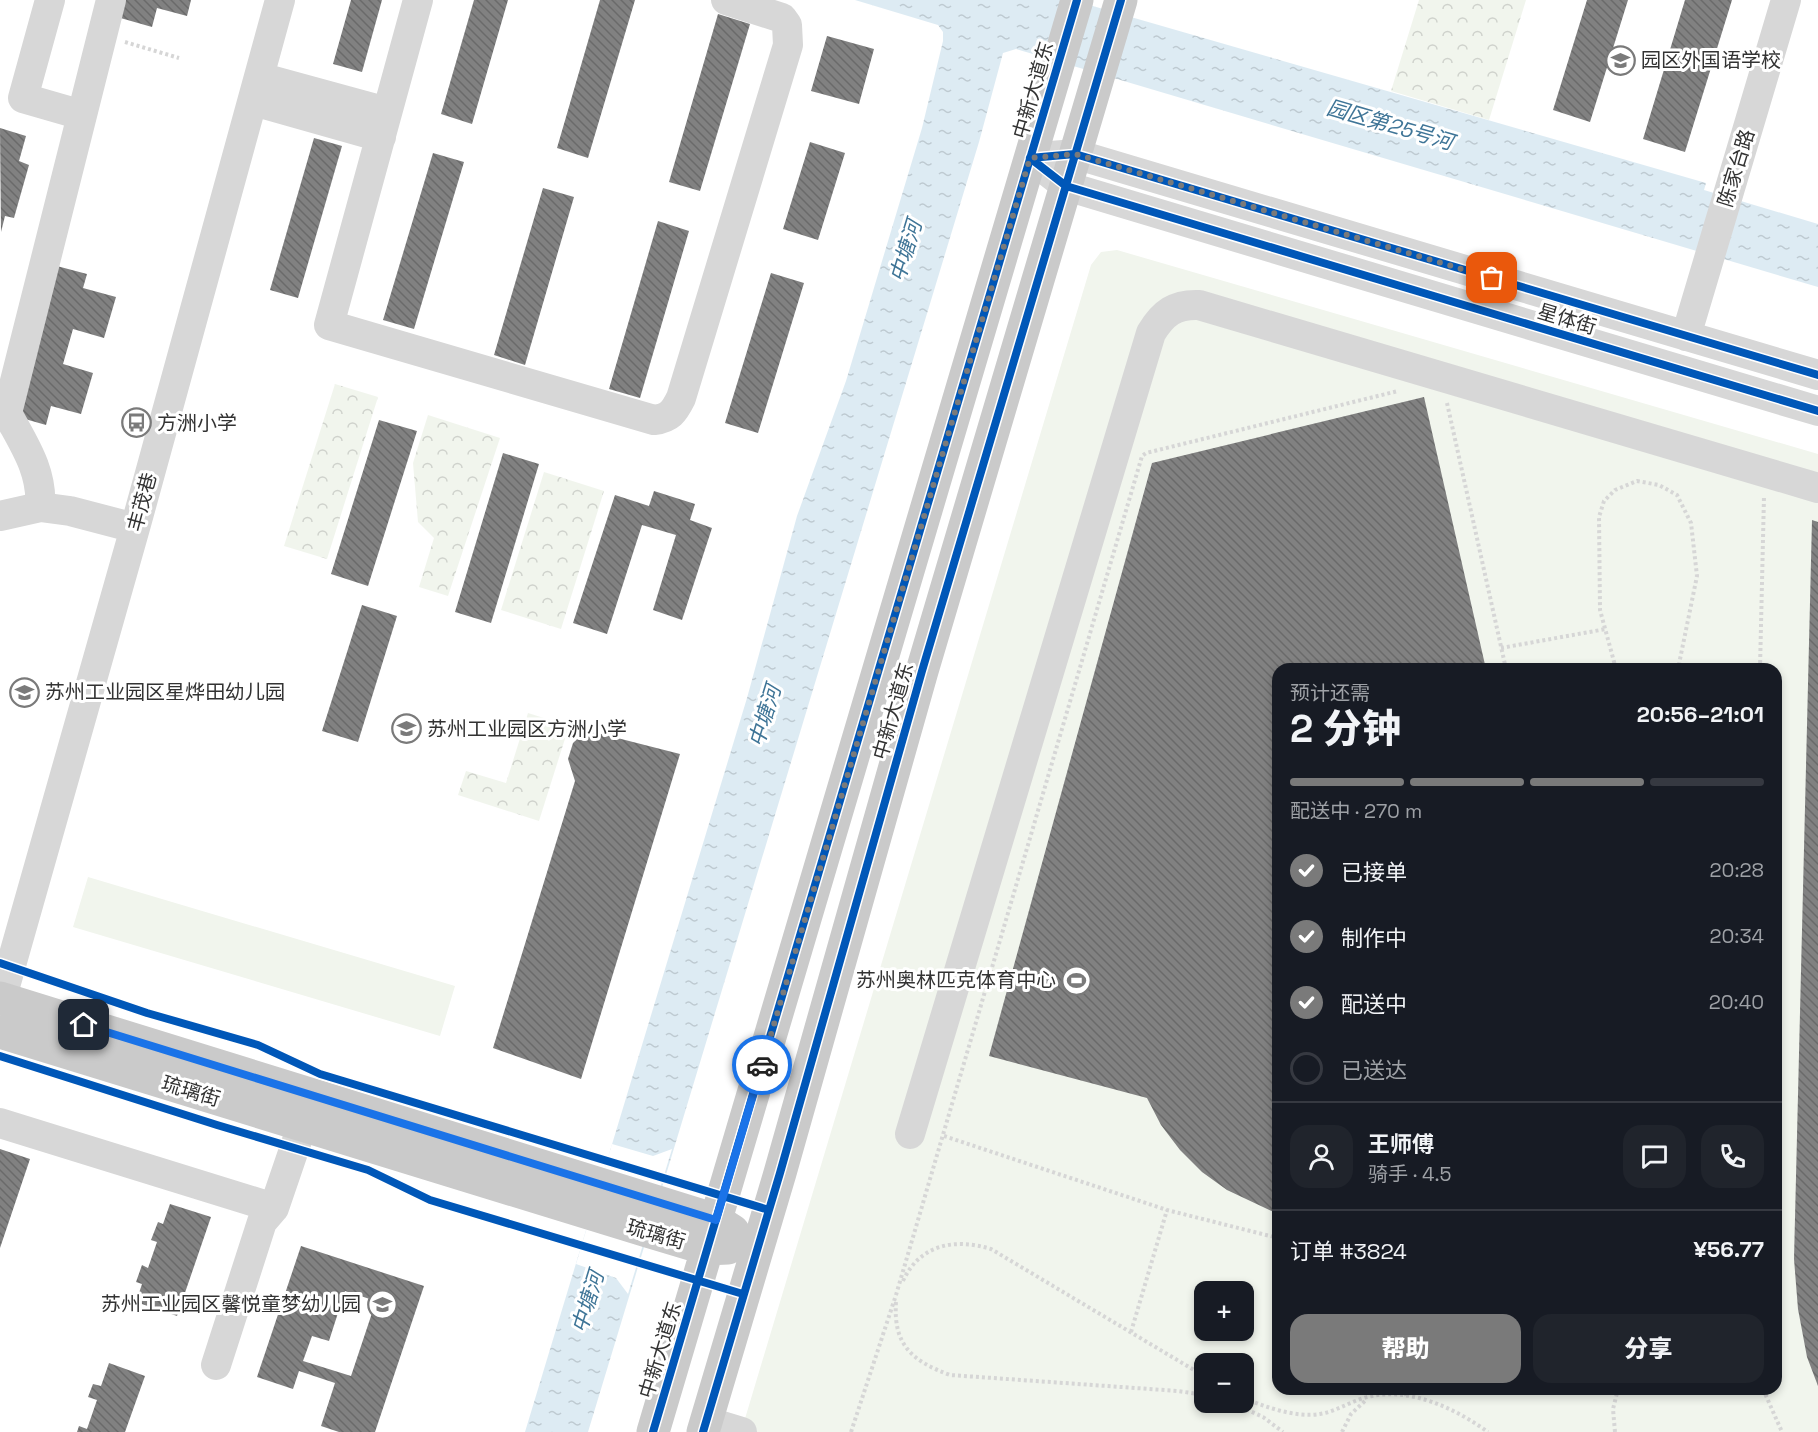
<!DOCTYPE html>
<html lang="zh">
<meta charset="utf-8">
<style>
body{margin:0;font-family:"Space Grotesk","Noto Sans SC",sans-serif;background:#20242c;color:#f1f3f6;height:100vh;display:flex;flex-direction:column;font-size:22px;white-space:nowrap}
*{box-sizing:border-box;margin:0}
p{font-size:20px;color:#9ea1a6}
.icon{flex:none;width:33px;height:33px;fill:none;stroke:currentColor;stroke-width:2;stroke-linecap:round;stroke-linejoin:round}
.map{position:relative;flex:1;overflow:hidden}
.panel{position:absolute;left:1272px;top:663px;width:510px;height:732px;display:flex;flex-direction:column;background:#171b24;border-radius:18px;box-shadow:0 3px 9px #0003}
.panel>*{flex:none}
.fabs{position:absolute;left:1194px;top:1281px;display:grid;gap:12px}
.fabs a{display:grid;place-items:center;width:60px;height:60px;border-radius:12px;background:#171b24;box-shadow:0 3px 9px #0003;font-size:30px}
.pin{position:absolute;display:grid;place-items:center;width:51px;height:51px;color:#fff;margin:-26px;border-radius:12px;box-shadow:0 3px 9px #0006}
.courier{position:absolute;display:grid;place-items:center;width:60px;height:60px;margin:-30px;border:4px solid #1a73e8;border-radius:50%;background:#fff;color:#222;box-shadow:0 2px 8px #0007}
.head em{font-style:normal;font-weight:800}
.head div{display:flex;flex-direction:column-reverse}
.head{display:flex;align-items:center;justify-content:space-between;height:102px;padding:0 18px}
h1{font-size:39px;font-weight:800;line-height:45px}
.bar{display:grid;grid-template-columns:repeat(4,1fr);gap:9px 6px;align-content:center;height:72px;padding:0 18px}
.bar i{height:8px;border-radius:4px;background:#363941}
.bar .current{background:#7a7a7a}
.bar p{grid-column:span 4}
.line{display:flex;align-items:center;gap:15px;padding:0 18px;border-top:2px solid #363941}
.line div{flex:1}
.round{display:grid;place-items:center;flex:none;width:63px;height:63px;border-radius:18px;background:#20242c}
ol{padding:0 18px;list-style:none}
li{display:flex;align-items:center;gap:18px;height:66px}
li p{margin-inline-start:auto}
li .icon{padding:6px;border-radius:50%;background:#7a7a7a;color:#fff;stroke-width:4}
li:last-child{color:#9ea1a6}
li i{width:33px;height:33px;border:3px solid #363941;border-radius:50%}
.button{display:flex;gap:12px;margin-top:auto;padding:12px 18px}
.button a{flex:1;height:69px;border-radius:18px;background:#7a7a7a;color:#fff;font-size:24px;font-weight:800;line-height:69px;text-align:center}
.button a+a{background:#20242c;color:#f1f3f6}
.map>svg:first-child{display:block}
</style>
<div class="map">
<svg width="1818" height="1432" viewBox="0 0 1818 1432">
<defs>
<pattern id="forest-crowns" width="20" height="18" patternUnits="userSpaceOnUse" patternTransform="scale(1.5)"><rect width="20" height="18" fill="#f1f5ed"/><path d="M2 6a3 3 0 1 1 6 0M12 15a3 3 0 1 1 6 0" fill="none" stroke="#cfd2cc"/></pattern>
<pattern id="water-ripples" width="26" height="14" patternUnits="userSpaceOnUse" patternTransform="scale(1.5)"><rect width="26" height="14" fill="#ddebf3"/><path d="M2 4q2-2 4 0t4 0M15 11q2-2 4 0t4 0" fill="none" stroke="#becad1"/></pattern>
<pattern id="building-back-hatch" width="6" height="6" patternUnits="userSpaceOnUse" patternTransform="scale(1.5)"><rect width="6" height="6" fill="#818181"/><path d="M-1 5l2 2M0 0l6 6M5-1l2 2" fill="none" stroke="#6a6a6a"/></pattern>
</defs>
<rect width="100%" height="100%" fill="#fff"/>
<path fill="#f1f5ed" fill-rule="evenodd" d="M 1117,250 L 1818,454 L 1818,1432 L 741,1432 L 1091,265 L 1101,252 ZM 1278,669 L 1776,669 L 1776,1389 L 1278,1389 ZM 1204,1292 L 1244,1292 L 1244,1330 L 1204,1330 ZM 1204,1364 L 1244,1364 L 1244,1402 L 1204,1402 Z
M 88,877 L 455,986 L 440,1036 L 73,927 Z"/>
<path fill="url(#forest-crowns)" d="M 1419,0 L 1526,0 L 1489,120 L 1391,91 Z
M 335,384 L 378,397 L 327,559 L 284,546 Z
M 428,415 L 500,438 L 448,596 L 419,587 L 434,538 L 418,522 L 413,463 Z
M 544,472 L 604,491 L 561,629 L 501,610 Z
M 528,713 L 569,726 L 539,821 L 458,795 L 466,771 L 506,783 Z"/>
<path fill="url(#water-ripples)" d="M 855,0 L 1072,0 L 1706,183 L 1704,190 L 1818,224 L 1818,287 L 1016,49 L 1003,53 L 979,142 L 588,1432 L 525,1432 L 747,698 L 797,516 L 846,381 L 922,128 L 943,41 L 943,32 L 938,25 Z"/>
<path fill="#fff" d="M 612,1144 L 653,1156 L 672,1149 L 628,1294 L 616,1278 L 576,1264 Z"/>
<path fill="url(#building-back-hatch)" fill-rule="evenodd" d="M 122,0 L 191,0 L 187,16 L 157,8 L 152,27 L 117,17 Z
M 351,0 L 382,0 L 362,72 L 333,64 Z
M 474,0 L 508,0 L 472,124 L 441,114 Z
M 600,0 L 635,0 L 588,158 L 557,148 Z
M 1587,0 L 1628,0 L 1590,122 L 1553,110 Z
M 1685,0 L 1732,0 L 1685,152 L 1643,139 Z
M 718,14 L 750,24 L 700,191 L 669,182 Z
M 827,36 L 874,49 L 859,104 L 811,91 Z
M 0,128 L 26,136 L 19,161 L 29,165 L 14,218 L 5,216 L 1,232 Z
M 314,138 L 342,146 L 298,298 L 270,290 Z
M 810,142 L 845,153 L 818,240 L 783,229 Z
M 433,153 L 464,162 L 414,329 L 383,320 Z
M 543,188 L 574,197 L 525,365 L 494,355 Z
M 658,221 L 689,231 L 640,398 L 609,389 Z
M 53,265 L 87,274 L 83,288 L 116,297 L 104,338 L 73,329 L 63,364 L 93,373 L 81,414 L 51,406 L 46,425 L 11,415 Z
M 771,273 L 804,283 L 758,433 L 725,423 Z
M 1424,397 L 1486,669 L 1278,669 L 1278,1214 L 1227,1190 L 1202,1172 L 1180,1150 L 1161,1125 L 1147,1098 L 989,1056 L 1152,463 Z
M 379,420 L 417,431 L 368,586 L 331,574 Z
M 503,453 L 539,464 L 491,623 L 455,612 Z
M 654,491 L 695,504 L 690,520 L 712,528 L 682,620 L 653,610 L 676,535 L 642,525 L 607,634 L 573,623 L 615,495 L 649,506 Z
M 1812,520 L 1818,522 L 1818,1386 L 1807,1357 L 1798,1309 L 1794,1259 Z
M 362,605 L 397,616 L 358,742 L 322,731 Z
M 586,730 L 680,754 L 581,1079 L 493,1048 L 575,781 L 568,759 L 573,743 Z
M 0,1149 L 30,1159 L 0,1248 Z
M 170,1204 L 211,1217 L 177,1316 L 136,1302 L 142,1284 L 136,1282 L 142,1265 L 148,1268 L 157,1242 L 151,1240 L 158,1222 L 163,1224 Z
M 301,1246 L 424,1286 L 375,1432 L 339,1432 L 321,1426 L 335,1383 L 299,1371 L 293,1389 L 257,1377 ZM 345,1291 L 376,1301 L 351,1376 L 303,1361 L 312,1336 L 329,1341 Z
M 109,1363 L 145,1376 L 125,1432 L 77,1432 L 79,1426 L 87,1429 L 97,1400 L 88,1397 L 93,1384 L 101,1386 Z"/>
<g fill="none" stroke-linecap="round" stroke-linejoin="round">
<path stroke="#d6d6d6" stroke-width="4" stroke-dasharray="3 3" stroke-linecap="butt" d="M 125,42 L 179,58
M 1447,403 L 1506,669
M 1501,648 L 1606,629
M 1616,669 L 1600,610 L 1599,517 L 1604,501 L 1615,490 L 1637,481 L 1659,485 L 1677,495 L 1691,523 L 1697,576 L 1678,669
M 1760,669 L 1764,496
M 944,1136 L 1167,1210 L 1278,1238
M 903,1281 C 920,1244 955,1238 991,1249 L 1204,1376
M 896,1302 C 893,1345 912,1361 950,1375 L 1178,1391 L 1204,1395
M 1131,1332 L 1167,1210
M 1405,1389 L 1406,1396
M 1763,1389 L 1782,1432
M 1244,1398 C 1265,1407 1296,1418 1320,1414 C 1338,1411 1354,1399 1372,1396 C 1413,1388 1456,1409 1488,1432
M 1230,1402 L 1263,1417 L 1283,1432
M 851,1432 L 896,1295 L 1142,456 L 1146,453 L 1398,391
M 1342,1432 L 1351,1414 L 1366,1400
M 1615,1432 L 1613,1409 L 1618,1389"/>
<path stroke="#d7d7d7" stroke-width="30" d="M 50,0 L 23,98 L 82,115
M 418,0 L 329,325 L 654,420 C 670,418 674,412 681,398 L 788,45 L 787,25 L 782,18 L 726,0
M 259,77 L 387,112
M 253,101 L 381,137
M 1051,156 L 1075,154 L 1818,375
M 1030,158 L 1066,186 L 1818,411
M 1686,336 L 1786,0
M 40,507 C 43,471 23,443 7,413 L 111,0
M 0,516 L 40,507 L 70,511 L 135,528
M 0,1004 L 135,528 L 280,0
M 0,1123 L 274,1208
M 910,1134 L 1151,333 C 1163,313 1175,304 1199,305 L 1818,488
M 216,1365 L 262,1222 L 274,1208 L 302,1126
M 706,1421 L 742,1432"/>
<path stroke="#cacaca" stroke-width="33" d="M 0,998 L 716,1220 L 733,1231
M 0,1032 L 647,1231 L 707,1249 L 728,1248
M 653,1432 L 1077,0
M 703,1432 L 780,1173 L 922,671 L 1121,0"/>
<defs>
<path id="cycleway" d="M 1030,158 L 1066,186 L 1818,411
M 1030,158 L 1075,154 L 1818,375
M 0,963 L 147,1013 L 258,1045 L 320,1074 L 769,1210
M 0,1056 L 217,1125 L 368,1170 L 430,1200 L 743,1294
M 653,1432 L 1077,0
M 703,1432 L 780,1173 L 922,671 L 1121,0"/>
</defs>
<use href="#cycleway" stroke="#fff" stroke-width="11"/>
<use href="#cycleway" stroke="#0057b8" stroke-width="8"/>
</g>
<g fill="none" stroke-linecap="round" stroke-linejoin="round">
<path stroke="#7a7a7a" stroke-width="6" stroke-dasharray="0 10.8" d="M 762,1065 L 1030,158 L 1075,154 L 1492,278"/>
<path stroke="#1a73e8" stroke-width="8" d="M 84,1025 L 716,1220 L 762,1065"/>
</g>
<defs>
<symbol id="school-ring" viewBox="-11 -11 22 22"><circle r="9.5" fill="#fff" stroke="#7a7a7a" stroke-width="1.5"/><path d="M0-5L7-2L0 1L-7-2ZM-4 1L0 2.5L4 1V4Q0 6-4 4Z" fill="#7a7a7a"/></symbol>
<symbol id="bus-ring" viewBox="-11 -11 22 22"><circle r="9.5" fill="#fff" stroke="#7a7a7a" stroke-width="1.5"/><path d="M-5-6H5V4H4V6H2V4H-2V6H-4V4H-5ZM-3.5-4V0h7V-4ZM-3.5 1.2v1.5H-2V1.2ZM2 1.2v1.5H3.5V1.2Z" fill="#7a7a7a"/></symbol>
<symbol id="stadium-ring" viewBox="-11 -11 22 22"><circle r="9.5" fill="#fff" stroke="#7a7a7a" stroke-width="1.5"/><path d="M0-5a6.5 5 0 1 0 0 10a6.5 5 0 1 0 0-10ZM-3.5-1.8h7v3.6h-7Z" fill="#7a7a7a"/></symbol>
</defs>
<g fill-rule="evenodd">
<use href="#school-ring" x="1604" y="44" width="33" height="33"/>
<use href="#bus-ring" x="120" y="406" width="33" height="33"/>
<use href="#school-ring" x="8" y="676" width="33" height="33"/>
<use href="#school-ring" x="390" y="712" width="33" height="33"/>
<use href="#stadium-ring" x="1060" y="964" width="33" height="33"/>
<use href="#school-ring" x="366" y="1288" width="33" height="33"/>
</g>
<g text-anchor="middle" stroke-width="6" stroke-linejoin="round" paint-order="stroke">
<g font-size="20" fill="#333" stroke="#fff" text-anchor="start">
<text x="1641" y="67">园区外国语学校</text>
<text x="157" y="430">方洲小学</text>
<text x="45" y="699">苏州工业园区星烨田幼儿园</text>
<text x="427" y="736">苏州工业园区方洲小学</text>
<text x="1056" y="987" text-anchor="end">苏州奥林匹克体育中心</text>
<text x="361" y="1311" text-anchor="end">苏州工业园区馨悦童梦幼儿园</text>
</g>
<g font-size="20" fill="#333" stroke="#fff">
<text transform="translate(1033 90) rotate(-74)" y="7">中新大道东</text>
<text transform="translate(1736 168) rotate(-73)" y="7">陈家台路</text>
<text transform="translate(1567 319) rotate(17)" y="7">星体街</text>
<text transform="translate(142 502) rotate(-75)" y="7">丰茂巷</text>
<text transform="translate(893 711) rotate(-74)" y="7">中新大道东</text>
<text transform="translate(191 1091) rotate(17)" y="7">琉璃街</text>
<text transform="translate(656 1234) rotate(16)" y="7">琉璃街</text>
<text transform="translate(660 1350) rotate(-73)" y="7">中新大道东</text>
</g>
<g font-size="21" font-style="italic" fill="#3f7597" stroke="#fff">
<text transform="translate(1390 125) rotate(16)" y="7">园区第25号河</text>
<text transform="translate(906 251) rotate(-73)" y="7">中塘河</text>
<text transform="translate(765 716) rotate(-73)" y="7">中塘河</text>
<text transform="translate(588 1302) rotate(-73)" y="7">中塘河</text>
</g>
</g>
</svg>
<div class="fabs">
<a>+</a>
<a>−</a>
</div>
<div class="pin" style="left:1492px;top:278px;background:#ea580c"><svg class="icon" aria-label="bag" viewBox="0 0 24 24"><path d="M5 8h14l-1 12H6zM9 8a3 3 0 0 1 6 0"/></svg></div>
<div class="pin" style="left:84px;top:1025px;background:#1f2937"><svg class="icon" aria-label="home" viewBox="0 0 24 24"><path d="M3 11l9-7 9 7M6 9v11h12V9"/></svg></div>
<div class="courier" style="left:762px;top:1065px"><svg class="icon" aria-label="car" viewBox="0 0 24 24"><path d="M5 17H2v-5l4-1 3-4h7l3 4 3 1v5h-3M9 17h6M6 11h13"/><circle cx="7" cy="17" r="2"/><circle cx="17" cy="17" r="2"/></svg></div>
<section class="panel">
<div class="head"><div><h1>2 分钟</h1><p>预计还需</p></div><em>20:56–21:01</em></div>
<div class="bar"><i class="current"></i><i class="current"></i><i class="current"></i><i></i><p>配送中 · 270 m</p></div>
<ol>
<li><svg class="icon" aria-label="check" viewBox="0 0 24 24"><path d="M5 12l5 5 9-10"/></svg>已接单<p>20:28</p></li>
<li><svg class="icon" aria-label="check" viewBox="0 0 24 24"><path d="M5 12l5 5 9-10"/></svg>制作中<p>20:34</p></li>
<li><svg class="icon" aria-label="check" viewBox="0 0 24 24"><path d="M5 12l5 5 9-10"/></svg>配送中<p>20:40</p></li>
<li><i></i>已送达</li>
</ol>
<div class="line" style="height:108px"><a class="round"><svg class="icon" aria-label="person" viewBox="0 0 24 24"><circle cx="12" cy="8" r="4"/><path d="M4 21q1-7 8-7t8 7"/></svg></a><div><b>王师傅</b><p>骑手 · 4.5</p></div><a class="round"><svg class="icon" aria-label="chat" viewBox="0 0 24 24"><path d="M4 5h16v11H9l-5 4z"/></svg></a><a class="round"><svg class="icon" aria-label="phone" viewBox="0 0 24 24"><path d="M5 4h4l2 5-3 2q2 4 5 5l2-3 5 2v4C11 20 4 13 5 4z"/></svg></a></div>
<div class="line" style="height:78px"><div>订单 #3824</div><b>¥56.77</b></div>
<div class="button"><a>帮助</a><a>分享</a></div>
</section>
</div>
